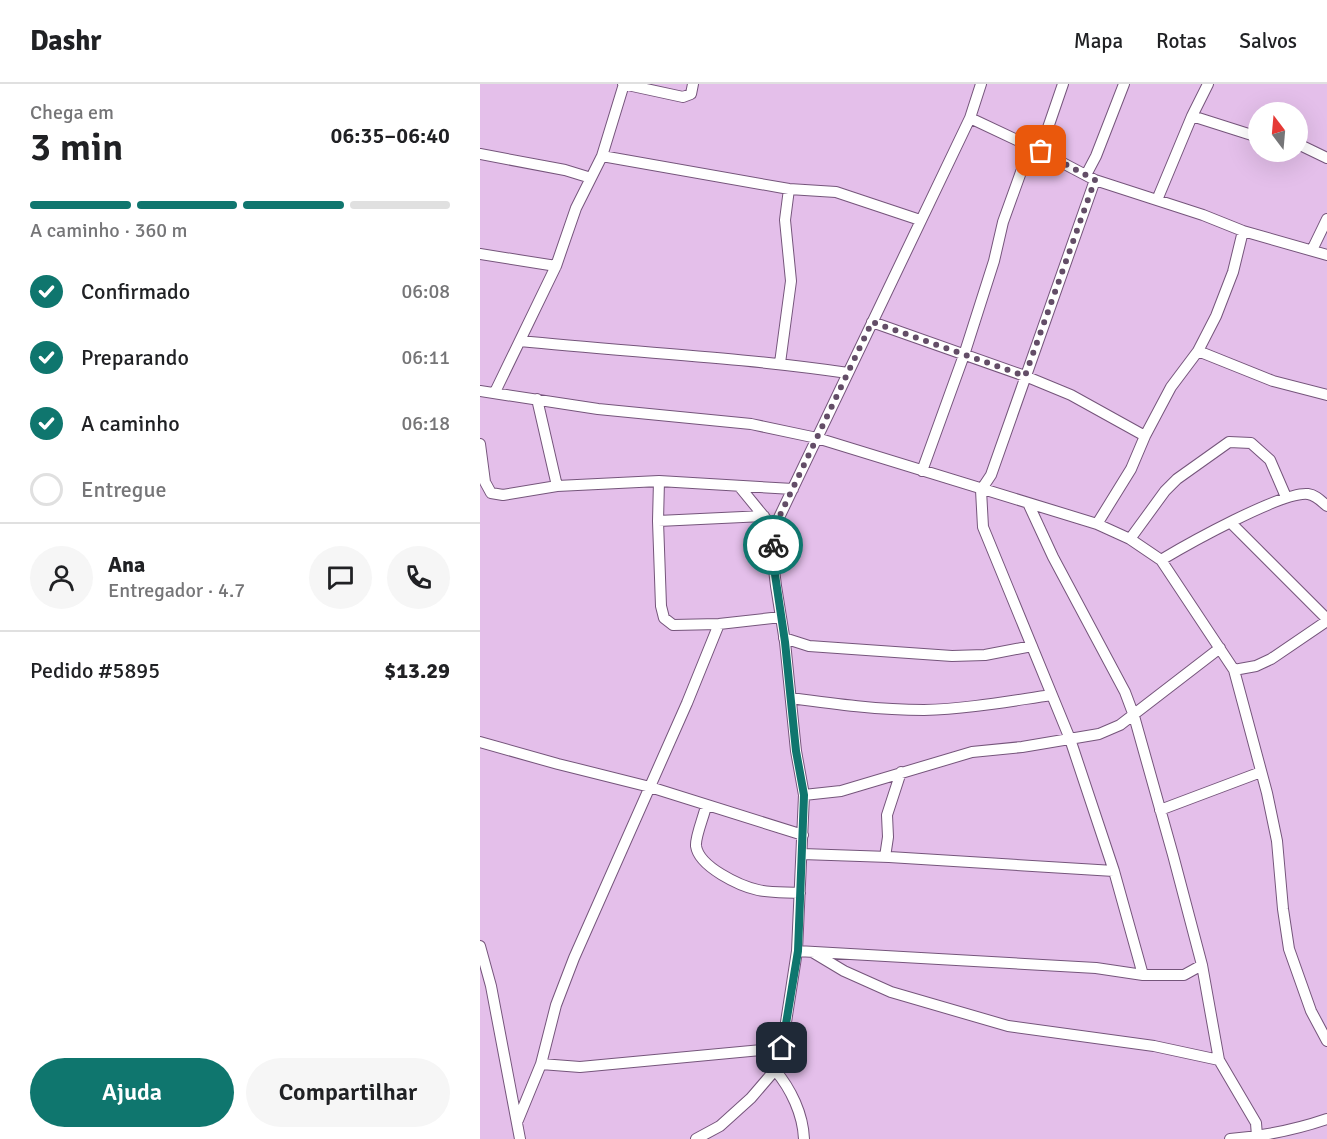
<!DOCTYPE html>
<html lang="pt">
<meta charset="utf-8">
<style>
body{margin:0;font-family:Signika,sans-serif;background:#f6f6f6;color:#202124;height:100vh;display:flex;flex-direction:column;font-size:22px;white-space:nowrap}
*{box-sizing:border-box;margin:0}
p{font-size:20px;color:#757577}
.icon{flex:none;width:33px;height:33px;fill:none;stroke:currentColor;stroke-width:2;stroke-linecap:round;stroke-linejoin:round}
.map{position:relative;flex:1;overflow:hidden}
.panel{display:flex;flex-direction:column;background:#fff;width:480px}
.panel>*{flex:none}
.needle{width:39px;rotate:344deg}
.tools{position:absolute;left:768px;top:18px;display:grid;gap:12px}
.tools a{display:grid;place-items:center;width:60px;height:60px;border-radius:50%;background:#fff;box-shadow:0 6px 24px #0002;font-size:30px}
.pin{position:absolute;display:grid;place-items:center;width:51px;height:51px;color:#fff;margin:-26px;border-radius:12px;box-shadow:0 3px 9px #0006}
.courier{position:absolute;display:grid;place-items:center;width:60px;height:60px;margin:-30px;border:4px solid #0f766e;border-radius:50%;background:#fff;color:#222;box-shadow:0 2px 8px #0007}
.head em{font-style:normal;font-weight:600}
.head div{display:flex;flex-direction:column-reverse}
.head{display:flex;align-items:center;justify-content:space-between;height:102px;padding:0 30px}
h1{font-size:39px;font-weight:600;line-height:45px}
.bar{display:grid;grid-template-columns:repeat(4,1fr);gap:9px 6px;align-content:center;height:72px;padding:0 30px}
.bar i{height:8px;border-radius:4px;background:#e0e0e0}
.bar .active{background:#0f766e}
.bar p{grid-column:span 4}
.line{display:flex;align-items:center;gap:15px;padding:0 30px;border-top:2px solid #e0e0e0}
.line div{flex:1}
.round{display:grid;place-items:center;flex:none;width:63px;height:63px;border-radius:32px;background:#f6f6f6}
ol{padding:0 30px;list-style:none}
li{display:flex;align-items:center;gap:18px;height:66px}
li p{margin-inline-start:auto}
li .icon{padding:6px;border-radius:50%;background:#0f766e;color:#fff;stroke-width:4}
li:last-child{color:#757577}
li i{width:33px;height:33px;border:3px solid #e0e0e0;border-radius:50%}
.button{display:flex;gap:12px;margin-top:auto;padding:12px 30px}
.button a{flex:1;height:69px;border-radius:36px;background:#0f766e;color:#fff;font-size:24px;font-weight:600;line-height:69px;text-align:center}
.button a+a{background:#f6f6f6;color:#202124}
header{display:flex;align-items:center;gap:36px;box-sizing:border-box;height:84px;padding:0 30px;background:#fff;border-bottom:2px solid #e0e0e0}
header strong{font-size:28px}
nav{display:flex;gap:33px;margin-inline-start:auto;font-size:21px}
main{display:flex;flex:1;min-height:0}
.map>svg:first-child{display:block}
</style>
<header>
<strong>Dashr</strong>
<nav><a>Mapa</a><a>Rotas</a><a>Salvos</a></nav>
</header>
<main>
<section class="panel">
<div class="head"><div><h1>3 min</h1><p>Chega em</p></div><em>06:35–06:40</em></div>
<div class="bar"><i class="active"></i><i class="active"></i><i class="active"></i><i></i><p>A caminho · 360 m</p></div>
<ol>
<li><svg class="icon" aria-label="check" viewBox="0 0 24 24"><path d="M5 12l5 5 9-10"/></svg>Confirmado<p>06:08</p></li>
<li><svg class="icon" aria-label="check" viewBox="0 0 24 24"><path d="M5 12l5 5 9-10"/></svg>Preparando<p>06:11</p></li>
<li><svg class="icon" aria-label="check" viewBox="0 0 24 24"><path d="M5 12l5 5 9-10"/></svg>A caminho<p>06:18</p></li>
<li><i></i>Entregue</li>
</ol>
<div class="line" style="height:108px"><a class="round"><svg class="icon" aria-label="person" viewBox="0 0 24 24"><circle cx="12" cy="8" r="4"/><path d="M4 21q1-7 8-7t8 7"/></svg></a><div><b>Ana</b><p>Entregador · 4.7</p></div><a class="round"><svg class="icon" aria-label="chat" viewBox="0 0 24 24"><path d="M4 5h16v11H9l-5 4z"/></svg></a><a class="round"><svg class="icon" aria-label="phone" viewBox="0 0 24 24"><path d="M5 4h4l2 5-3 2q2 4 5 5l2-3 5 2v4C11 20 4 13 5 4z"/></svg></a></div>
<div class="line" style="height:78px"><div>Pedido #5895</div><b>$13.29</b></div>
<div class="button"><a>Ajuda</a><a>Compartilhar</a></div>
</section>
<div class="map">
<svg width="847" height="1055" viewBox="0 0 847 1055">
<rect width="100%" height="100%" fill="#e4bfea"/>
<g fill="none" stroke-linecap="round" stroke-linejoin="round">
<defs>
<path id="minor" d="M 143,0 L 203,13 L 211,10 L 213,0
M 712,32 L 778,53
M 490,34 L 560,67 L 615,96 L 723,131 L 763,147 L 847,171
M 818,60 L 847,74
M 560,67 L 583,0
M 0,70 L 85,86 L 111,94
M 122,72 L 309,105 L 356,108 L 440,136
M 606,91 L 616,72 L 644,0
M 615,96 L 511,391 L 501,406 L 503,443 L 590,655 L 634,787 L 663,891
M 677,116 L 712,32 L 728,0
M 832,166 L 847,135
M 0,170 L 76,182
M 392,238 L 545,292 L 591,311 L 665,352
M 40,257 C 149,268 259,273 368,289
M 718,267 L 793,297 L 847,311
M 300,279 L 311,197 L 305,136 L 309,105
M 0,307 L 118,325 L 271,340 L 337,354 L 617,440 L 650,455 L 681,476 L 754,586 L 787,709 L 797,757 L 803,825 L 809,865 L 831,927 L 847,957
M 15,308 L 76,182 L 96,124 L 122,72 L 144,0
M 57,315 L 77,402 L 179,397
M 0,360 L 5,398 L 11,409 L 23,411 L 77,402
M 442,387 L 484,271 L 514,177 L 523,138 L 550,63
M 259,402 L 286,435
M 548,419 L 573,473 L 645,608 L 654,632 L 693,771 L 722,881 L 739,976 L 776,1039 L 777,1052
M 178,437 L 284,432
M 751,439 L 847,535
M 617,440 L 651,385 L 665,352 L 691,303 L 718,267 L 736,232 L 753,188 L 763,147
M 650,455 L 685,407 L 697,395 L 749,358 L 771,359 L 790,376 L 806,413
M 681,476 C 706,461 802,407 828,410 C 836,411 841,417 847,422
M 301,533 L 239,540 L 193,541 L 184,534 L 181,522 L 178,437 L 179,397 L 313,405
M 304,554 L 329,562 L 472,572 L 505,571 L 552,562
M 754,586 L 776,582 L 791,575 L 847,537
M 311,614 C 355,620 399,626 444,626 C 487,625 530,617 572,611
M 0,658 L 78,680 L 170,703 L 323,751
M 324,711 L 361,707 L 492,668 L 542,663 L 619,650 L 640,641 L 740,564
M 226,722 C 224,732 215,753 216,762 C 219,783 260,802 278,806 C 292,809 306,808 320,809
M 680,726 L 781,688
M 322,770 L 409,773 L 634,787
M 405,773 L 408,753 L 407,731 L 421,688
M 0,862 L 11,902 L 40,1055
M 317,867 L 616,884 L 663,891 L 704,891 L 722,881
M 334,869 L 364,887 L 411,908 L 528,942 L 674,962 L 739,976
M 61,980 L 100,983 L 302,964
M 295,986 C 311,1005 323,1030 324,1055
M 38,1036 L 61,980 L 76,921 L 94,874 L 207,619 L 239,540
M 216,1055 L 240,1042 L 271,1014 L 295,986 L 302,964 L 317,867 L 324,711 L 316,667 L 305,558 L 296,502 L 293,477 L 294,444 L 490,34 L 501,0
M 750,1055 C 784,1052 815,1046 847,1035"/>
</defs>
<use href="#minor" stroke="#75557b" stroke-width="12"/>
<use href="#minor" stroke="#fff" stroke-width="10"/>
</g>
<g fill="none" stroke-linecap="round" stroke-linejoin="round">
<path stroke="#634d67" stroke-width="6" stroke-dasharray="0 10.8" d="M 293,461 L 294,444 L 392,238 L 545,292 L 615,96 L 561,67"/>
<path stroke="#0f766e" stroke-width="8" d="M 293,461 L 293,477 L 305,558 L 316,667 L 324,711 L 318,867 L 302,964"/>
</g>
</svg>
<div class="tools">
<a><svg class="needle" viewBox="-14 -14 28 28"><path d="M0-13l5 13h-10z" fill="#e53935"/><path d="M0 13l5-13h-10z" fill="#757577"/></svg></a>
</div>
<div class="pin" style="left:561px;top:67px;background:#ea580c"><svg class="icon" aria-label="bag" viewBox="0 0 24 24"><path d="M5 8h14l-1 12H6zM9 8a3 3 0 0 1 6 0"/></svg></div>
<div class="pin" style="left:302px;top:964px;background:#1f2937"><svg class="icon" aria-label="home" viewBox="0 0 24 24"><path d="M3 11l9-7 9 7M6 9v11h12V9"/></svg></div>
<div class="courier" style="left:293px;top:461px"><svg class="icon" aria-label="bike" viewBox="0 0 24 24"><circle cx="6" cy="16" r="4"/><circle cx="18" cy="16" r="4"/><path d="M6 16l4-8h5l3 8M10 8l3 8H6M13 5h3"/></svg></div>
</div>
</main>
